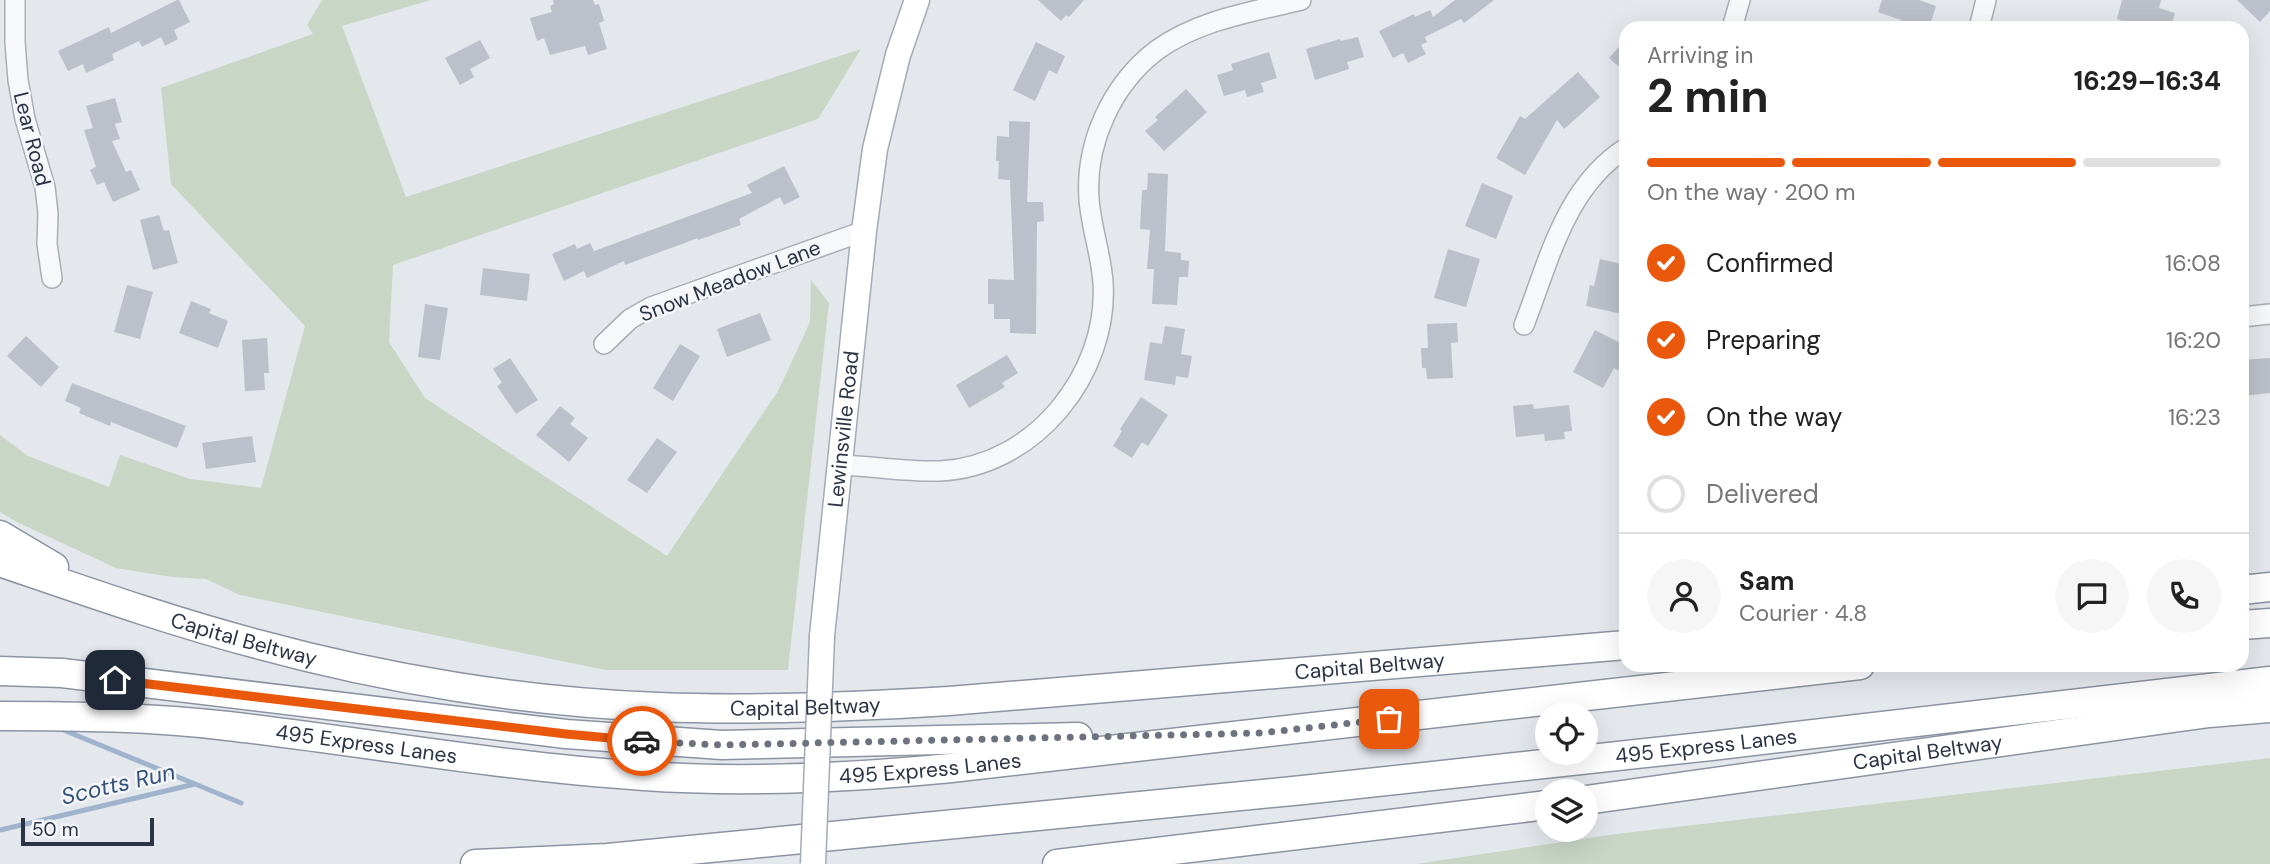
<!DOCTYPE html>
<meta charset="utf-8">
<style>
body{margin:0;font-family:"DM Sans",sans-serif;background:#f6f6f6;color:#222;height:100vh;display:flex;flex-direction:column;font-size:26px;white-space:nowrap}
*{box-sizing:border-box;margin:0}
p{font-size:23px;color:#767676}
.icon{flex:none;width:38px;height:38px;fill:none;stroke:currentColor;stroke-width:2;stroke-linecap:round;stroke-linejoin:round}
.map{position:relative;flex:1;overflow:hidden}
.drawer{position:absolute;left:1619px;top:21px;width:630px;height:651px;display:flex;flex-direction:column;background:#fff;border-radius:21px;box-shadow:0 7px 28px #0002}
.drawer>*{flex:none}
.tools{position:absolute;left:1535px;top:702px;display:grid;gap:14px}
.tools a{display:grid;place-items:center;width:63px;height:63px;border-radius:50%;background:#fff;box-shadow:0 7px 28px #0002;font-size:35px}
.scale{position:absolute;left:21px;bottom:18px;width:133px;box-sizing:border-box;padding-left:7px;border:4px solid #2b3445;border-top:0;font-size:19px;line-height:24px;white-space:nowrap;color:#2b3445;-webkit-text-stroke:5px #f4f6f9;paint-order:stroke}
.pin{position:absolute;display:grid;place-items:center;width:60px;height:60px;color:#fff;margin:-30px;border-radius:14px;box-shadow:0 4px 10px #0006}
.courier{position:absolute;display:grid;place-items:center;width:70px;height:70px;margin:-35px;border:5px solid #ea580c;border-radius:50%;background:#fff;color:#222;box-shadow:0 2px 9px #0007}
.head em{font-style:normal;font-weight:700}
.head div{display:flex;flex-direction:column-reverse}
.head{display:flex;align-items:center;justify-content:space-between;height:119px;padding:0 28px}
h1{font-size:46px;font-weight:700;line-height:52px}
.bar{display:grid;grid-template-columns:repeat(4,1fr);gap:10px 7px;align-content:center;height:84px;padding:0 28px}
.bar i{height:9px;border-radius:5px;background:#e0e0e0}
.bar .current{background:#ea580c}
.bar p{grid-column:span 4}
.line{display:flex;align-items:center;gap:18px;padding:0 28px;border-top:2px solid #e0e0e0}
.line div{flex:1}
.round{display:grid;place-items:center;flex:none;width:74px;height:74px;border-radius:37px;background:#f6f6f6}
ol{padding:0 28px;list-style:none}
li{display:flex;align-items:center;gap:21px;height:77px}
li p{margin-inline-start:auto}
li .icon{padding:7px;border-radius:50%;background:#ea580c;color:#fff;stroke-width:4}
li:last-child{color:#767676}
li i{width:38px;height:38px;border:4px solid #e0e0e0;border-radius:50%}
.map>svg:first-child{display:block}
</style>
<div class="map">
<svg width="2270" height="864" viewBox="0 0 2270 864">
<rect width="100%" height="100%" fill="#e4e7ec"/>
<path fill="#c9d6c5" d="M 322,0 L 431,0 L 342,26 L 406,197 L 861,49 L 818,119 L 393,265 L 389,342 L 425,398 L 667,556 L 778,391 L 810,322 L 811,280 L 829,303 L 788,670 L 605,670 L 240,595 L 206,579 L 172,577 L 116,568 L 17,522 L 0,512 L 0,435 L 28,456 L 109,487 L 120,455 L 190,479 L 261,488 L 305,326 L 171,184 L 161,88 L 313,34 L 307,25 Z
M 2270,758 L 2270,864 L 1416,864 L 1616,834 Z"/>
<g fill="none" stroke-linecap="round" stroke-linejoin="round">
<path stroke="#9fb4cc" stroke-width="5" d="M 61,729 L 195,784
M 0,830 L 195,784 L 241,803"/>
</g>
<path fill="#bbc0ca" d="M 177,0 L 179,0 L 190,22 L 174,30 L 178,39 L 165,46 L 161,37 L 142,47 L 139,41 L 112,54 L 114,60 L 86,73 L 83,64 L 68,71 L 58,51 L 109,27 L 111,33 Z
M 553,0 L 593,0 L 595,5 L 599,4 L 604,21 L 599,23 L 607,49 L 588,55 L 585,46 L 550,55 L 544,38 L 537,41 L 530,18 L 552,12 L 550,6 L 554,4 Z
M 1038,0 L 1084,0 L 1069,17 L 1066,15 L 1061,21 Z
M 1455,0 L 1494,0 L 1464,23 L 1461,19 L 1425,37 L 1427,42 L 1421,45 L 1426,54 L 1408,63 L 1403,53 L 1393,58 L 1379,31 L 1414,14 L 1415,17 L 1430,10 L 1433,17 Z
M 1882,0 L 1919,0 L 1936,6 L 1929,28 L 1898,28 L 1901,20 L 1878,12 Z
M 2122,0 L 2161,0 L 2159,8 L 2175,13 L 2171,28 L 2148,28 L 2117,19 Z
M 2237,0 L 2270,0 L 2270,11 L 2260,22 Z
M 1358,37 L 1364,57 L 1347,62 L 1349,69 L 1315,80 L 1306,49 L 1340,39 L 1341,41 Z
M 1626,39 L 1626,73 L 1609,58 Z
M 480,40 L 490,58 L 470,69 L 474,77 L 460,85 L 445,58 Z
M 1036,42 L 1065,56 L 1057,74 L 1049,70 L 1035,101 L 1013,90 Z
M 1269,52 L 1277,78 L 1261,83 L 1264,92 L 1247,97 L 1245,90 L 1224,96 L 1217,75 L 1233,70 L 1231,64 Z
M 1578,72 L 1600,97 L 1564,129 L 1557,120 L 1525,175 L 1496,158 L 1520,116 L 1525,119 Z
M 1186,89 L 1207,112 L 1164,151 L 1145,131 L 1158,120 L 1155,117 Z
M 115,98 L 122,122 L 115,124 L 120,139 L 112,141 L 126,172 L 131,170 L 140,190 L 113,202 L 104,182 L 97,185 L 90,170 L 96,167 L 84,130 L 93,128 L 86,106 Z
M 1009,121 L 1030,122 L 1027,202 L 1043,202 L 1044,221 L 1037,222 L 1036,334 L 1010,333 L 1010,319 L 994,319 L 994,304 L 988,304 L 988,279 L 1014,280 L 1010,180 L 998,179 L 999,161 L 996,161 L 997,136 L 1009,137 Z
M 784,166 L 800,197 L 784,205 L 780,197 L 739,219 L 741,225 L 698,240 L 698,238 L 625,265 L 624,261 L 587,278 L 584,271 L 564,281 L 552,254 L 575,244 L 577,249 L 590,243 L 594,251 L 752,193 L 747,185 Z
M 1148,173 L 1168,174 L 1165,251 L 1181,253 L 1181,260 L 1189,261 L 1188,277 L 1179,277 L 1177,305 L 1152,304 L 1154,269 L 1147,269 L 1150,230 L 1140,229 L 1142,190 L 1147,190 Z
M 1482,183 L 1513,196 L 1496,239 L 1465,226 Z
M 159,215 L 164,231 L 169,230 L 178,263 L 153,270 L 140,220 Z
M 1448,249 L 1480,259 L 1466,307 L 1434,298 Z
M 1600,259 L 1626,265 L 1626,282 L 1623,296 L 1626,297 L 1622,314 L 1586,306 L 1590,285 L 1594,286 Z
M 483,268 L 530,274 L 527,301 L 480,295 Z
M 127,285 L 153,292 L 140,339 L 114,332 Z
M 191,301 L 211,309 L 209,313 L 228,321 L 218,348 L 179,333 Z
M 425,304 L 448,308 L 440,360 L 418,357 Z
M 760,313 L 771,340 L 727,357 L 717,329 Z
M 1457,323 L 1458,342 L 1451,343 L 1453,378 L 1427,379 L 1426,368 L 1422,368 L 1421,348 L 1428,348 L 1427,324 Z
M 1165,326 L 1185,329 L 1181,354 L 1192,356 L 1188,378 L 1176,376 L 1175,385 L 1144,380 L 1150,342 L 1162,344 Z
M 1595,330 L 1626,346 L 1626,374 L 1614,368 L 1603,388 L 1573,372 Z
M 26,336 L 59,367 L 41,387 L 7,356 Z
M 267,338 L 269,373 L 264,373 L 265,390 L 245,391 L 242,340 Z
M 680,344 L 700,356 L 673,401 L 653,388 Z
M 1007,355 L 1018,373 L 1002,383 L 1005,387 L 969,408 L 956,385 Z
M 510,358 L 538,400 L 516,414 L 497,386 L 502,383 L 493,369 Z
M 2270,358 L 2270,393 L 2242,396 L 2242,360 Z
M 72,383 L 186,426 L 177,448 L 111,422 L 110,426 L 79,413 L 81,408 L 65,401 Z
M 1141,397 L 1168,415 L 1148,446 L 1142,442 L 1132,458 L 1113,446 L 1122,431 L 1120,429 Z
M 1533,404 L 1534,409 L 1569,405 L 1572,431 L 1564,432 L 1565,439 L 1545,441 L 1544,434 L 1516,437 L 1513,406 Z
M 560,406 L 575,418 L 570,424 L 588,438 L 569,462 L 536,435 Z
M 252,436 L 256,462 L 206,469 L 202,443 Z
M 657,438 L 677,452 L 647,493 L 627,480 Z"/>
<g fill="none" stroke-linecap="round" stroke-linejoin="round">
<defs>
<path id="minor" d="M 15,0 L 15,42 L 18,80 L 25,119 L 45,187 L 48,213 L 47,244 L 52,278
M 1732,28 L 1740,0
M 1979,28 L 1986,0
M 2242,317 L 2270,314
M 1524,325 C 1549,261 1565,187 1626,148
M 604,344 L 630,319 L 651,307 L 864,231
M 839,465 C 872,466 907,472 940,471 C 1034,467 1109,374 1103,282 C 1101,254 1091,227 1089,199 C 1085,143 1112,84 1157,50 C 1198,20 1252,12 1301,0"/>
<g id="major">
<path id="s1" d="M 822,636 L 864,231 L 875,149 L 898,55 L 917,0"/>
</g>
<g id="highway">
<path d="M 0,535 L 54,567"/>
<path id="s2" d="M 0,562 C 85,591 170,621 257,644 C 385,679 525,702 658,707 C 755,711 852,707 949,701 L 1626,645"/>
<path d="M 2242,590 L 2270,587"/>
<path d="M 2242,625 L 2270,623"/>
<path d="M 0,671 L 62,673 L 566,734 L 722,745 L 1078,737"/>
<path id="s3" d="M 0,716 C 75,716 153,717 228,726 C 366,742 504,767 644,776 C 746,783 848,778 951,768 L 1860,665"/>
<path id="s4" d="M 1586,800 L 2209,713 L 2270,708"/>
<path id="s5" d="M 475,864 L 608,858 L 1303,790 L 1711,746 L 2270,681"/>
<path d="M 1057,864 L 1547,805"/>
</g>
</defs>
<use href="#minor" stroke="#a9aeb7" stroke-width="22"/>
<use href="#major" stroke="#a3abb8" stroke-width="27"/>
<use href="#highway" stroke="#8b94a3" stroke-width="31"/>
<use href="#minor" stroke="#f7f8fa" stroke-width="19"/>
<use href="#major" stroke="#fff" stroke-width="24"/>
<use href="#highway" stroke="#fff" stroke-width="28"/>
<defs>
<path id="major-bridge" d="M 813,864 L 822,636"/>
</defs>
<use href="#major-bridge" stroke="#a3abb8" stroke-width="27" stroke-linecap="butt"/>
<use href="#major-bridge" stroke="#fff" stroke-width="24"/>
</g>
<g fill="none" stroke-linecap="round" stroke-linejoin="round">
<path stroke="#6c737f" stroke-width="7" stroke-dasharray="0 12.6" d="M 642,741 L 722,745 L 1261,733 L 1389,719"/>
<path stroke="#ea580c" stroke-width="9" d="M 115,680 L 566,734 L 642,741"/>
</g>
<g text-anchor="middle" stroke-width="5" stroke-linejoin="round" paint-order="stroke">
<g font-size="21" fill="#2b3445" stroke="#f4f6f9">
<text transform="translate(32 139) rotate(76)" y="7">Lear Road</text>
<text transform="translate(730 281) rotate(-21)" y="7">Snow Meadow Lane</text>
<text dy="7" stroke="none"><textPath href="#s1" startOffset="208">Lewinsville Road</textPath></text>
<text dy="7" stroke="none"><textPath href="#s2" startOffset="256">Capital Beltway</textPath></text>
<text dy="7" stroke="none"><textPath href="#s2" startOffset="1390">Capital Beltway</textPath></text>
<text dy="7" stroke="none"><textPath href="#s2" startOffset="824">Capital Beltway</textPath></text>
<text dy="7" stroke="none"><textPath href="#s3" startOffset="368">495 Express Lanes</textPath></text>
<text dy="7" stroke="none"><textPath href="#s5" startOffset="1237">495 Express Lanes</textPath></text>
<text dy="7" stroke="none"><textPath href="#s4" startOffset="345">Capital Beltway</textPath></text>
<text dy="7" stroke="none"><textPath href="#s3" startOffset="934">495 Express Lanes</textPath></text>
</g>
<g font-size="23" font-style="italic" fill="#34527a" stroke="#f4f6f9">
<text transform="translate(118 784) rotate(-13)" y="8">Scotts Run</text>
</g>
</g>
</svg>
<div class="tools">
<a><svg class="icon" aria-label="locate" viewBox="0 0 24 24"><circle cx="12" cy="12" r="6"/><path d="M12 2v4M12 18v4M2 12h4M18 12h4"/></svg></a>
<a><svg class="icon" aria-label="layers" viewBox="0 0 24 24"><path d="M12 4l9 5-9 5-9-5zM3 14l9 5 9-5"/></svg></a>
</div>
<div class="scale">50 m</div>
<div class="pin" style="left:1389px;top:719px;background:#ea580c"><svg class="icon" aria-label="bag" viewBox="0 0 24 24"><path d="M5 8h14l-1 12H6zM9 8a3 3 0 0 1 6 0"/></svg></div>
<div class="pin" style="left:115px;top:680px;background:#1f2937"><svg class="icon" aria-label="home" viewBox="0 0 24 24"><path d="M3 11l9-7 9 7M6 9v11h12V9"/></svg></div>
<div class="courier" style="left:642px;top:741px"><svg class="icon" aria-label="car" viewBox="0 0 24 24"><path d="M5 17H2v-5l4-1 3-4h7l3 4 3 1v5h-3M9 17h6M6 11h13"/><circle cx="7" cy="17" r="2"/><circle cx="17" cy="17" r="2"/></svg></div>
<section class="drawer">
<div class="head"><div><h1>2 min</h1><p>Arriving in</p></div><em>16:29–16:34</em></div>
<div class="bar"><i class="current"></i><i class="current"></i><i class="current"></i><i></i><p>On the way · 200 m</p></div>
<ol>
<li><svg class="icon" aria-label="check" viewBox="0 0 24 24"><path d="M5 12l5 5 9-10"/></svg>Confirmed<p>16:08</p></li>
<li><svg class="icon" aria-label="check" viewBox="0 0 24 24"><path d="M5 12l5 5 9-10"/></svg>Preparing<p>16:20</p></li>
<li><svg class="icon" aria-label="check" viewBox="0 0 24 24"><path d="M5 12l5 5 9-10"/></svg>On the way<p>16:23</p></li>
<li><i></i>Delivered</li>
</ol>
<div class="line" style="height:126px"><a class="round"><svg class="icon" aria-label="person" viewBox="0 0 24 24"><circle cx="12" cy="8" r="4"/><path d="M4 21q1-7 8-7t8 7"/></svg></a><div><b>Sam</b><p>Courier · 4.8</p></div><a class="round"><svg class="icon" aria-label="chat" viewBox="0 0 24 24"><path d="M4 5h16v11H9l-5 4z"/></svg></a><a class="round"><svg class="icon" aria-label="phone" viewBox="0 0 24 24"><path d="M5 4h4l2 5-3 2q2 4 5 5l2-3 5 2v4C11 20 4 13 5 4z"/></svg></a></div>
</section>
</div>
